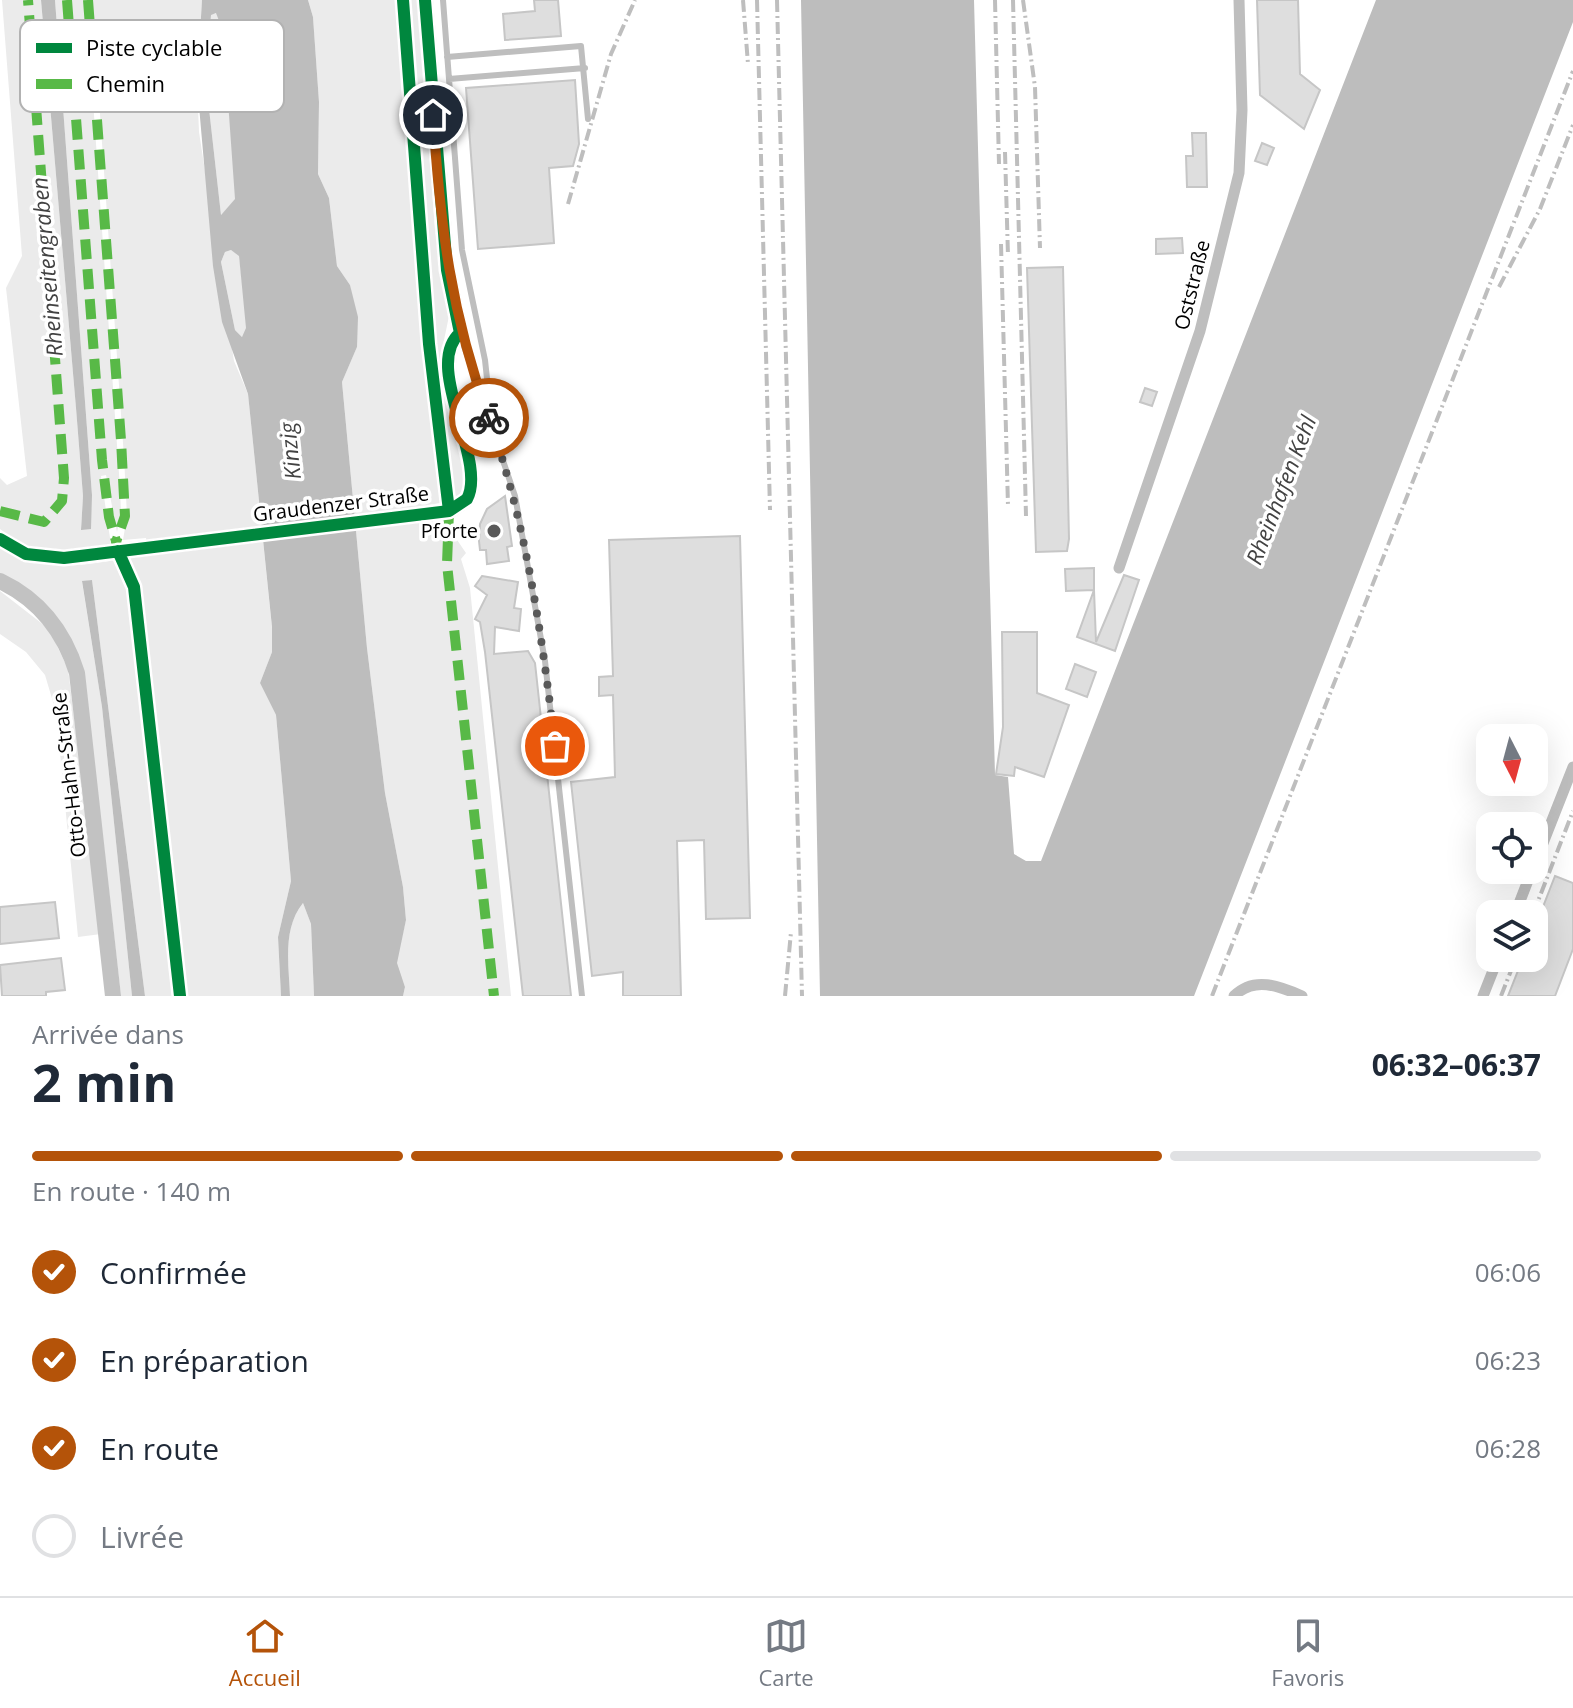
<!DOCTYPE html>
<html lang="fr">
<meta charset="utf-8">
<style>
body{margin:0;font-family:"Open Sans",sans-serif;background:#f2f2f3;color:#1f2937;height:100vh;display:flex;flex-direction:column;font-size:30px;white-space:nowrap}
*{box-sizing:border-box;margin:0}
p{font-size:26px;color:#747a83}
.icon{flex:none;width:44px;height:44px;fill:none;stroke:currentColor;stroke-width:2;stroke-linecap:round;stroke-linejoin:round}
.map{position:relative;height:996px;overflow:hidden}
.drawer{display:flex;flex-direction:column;background:#fff;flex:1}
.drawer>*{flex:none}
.needle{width:52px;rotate:174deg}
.tools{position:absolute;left:1476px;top:724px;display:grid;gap:16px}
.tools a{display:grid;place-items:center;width:72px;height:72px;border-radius:16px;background:#fff;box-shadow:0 8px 32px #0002;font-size:40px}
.pin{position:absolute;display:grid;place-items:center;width:68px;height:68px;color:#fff;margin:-34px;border:4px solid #fff;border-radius:50%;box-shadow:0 2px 8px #0007}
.courier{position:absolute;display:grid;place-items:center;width:80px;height:80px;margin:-40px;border:6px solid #b45309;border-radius:50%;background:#fff;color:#222;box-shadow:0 2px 10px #0007}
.overview em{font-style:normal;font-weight:700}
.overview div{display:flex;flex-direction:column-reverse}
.overview{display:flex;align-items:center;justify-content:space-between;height:136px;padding:0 32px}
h1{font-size:52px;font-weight:700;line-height:60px}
.bar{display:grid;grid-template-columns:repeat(4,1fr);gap:12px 8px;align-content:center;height:96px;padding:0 32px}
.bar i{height:10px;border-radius:6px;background:#e0e1e3}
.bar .active{background:#b45309}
.bar p{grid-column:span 4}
ol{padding:0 32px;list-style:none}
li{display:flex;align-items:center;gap:24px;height:88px}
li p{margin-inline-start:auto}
li .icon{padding:8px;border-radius:50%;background:#b45309;color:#fff;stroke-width:4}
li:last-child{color:#747a83}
li i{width:44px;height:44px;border:4px solid #e0e1e3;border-radius:50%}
.tabs{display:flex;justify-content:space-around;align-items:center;height:112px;border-top:2px solid #e0e1e3;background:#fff;font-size:22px;color:#747a83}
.tabs a{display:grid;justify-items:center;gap:4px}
.tabs .active{color:#b45309}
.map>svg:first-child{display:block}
</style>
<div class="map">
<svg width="1573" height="996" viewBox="0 0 1573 996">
<rect width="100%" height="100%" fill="#fff"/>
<path fill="#ebebeb" d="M 2,0 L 41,0 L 76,408 L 83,496 L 81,529 L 92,495 L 55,0 L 86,0 L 120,488 L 121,513 L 117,532 L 106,475 L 101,476 L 111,545 C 62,551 41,561 0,529 L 0,478 L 7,485 L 27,476 L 6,288 L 22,256 Z
M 92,0 L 202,0 L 197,83 L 199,132 L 234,361 L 248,394 L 272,628 L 272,652 L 260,683 L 276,715 L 291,881 L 278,937 L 281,996 L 145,996 L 92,580 L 82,582 L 102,707 L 132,996 L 121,996 L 84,673 C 68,619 42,607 0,574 L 0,548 C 51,578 93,562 148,555 L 146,538 L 123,540 L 127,516 L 124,457 Z
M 308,0 L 418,0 L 435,230 L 449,316 L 443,345 L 446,396 L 450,424 L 468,477 L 457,500 L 417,507 L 419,523 L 444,520 L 444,531 L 451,531 L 466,553 L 461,559 L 470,588 L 511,996 L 403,996 L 405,987 L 396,963 L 406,920 L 403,887 L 385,793 L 367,648 L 342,382 L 357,347 L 350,285 L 337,266 L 329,198 L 318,174 L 319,102 L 313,17 Z
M 217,13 L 223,30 L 236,199 L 221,215 L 206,82 L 211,14 Z
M 231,250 L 239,255 L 247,328 L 242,337 L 235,330 L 221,262 L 225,252 Z
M 0,591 L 49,629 L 68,669 L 101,934 L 78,937 L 56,712 L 45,675 L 26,652 L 0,634 Z
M 303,903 L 311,924 L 314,996 L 290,996 C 289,964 282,929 303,903 Z"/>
<path fill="#bdbdbd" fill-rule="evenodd" d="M 41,0 L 55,0 L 92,495 L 91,529 L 81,530 L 83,496 L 76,408 Z
M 202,0 L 308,0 L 313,17 L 319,102 L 318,174 L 329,198 L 337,266 L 350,285 L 358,317 L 357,347 L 342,382 L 367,648 L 385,793 L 403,887 L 406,920 L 397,963 L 405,987 L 403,996 L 314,996 L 311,924 L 303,903 C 282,929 289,965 290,996 L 281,996 L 278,937 L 291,881 L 276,715 L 260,683 L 272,652 L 272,627 L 248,394 L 222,322 L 213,266 L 197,83 ZM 216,13 L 223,31 L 235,199 L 221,215 L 206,82 L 211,15 ZM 231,250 L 239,256 L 246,328 L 242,337 L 235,330 L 221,262 L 225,252 Z
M 801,0 L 974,0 L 995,775 L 1008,777 L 1014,854 L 1026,861 L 1041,861 L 1376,0 L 1573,0 L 1573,22 L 1194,996 L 820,996 Z
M 92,580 L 145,996 L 132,996 L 102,707 L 82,581 Z"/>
<path fill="#dedede" stroke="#c6c6c6" stroke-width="2" d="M 534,0 L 558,0 L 561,36 L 505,40 L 503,14 L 535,11 Z
M 1257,0 L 1298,0 L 1300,74 L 1320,90 L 1304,129 L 1260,95 Z
M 575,80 L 579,144 L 573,166 L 549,168 L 554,243 L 478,249 L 466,88 Z
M 1192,133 L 1206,133 L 1207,187 L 1187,187 L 1186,156 L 1193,156 Z
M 1262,143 L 1274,148 L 1267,165 L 1255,161 Z
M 1182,238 L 1183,253 L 1156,254 L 1156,239 Z
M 1063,267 L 1069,539 L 1067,551 L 1036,552 L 1027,268 Z
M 1145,388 L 1157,392 L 1152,406 L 1140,402 Z
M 505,496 L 512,546 L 507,547 L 509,561 L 487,564 L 486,550 L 480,550 L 479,541 L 480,524 L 487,509 Z
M 740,536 L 750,918 L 706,919 L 704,840 L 677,841 L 681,996 L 623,996 L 623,972 L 592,976 L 571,782 L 615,777 L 613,695 L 599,696 L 599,677 L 613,676 L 609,540 Z
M 1094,568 L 1094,590 L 1066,591 L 1065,569 Z
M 1124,575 L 1139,580 L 1115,651 L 1077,637 L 1094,590 L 1096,642 Z
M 482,576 L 518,582 L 514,608 L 521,609 L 519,631 L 495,627 L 494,654 L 528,651 L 535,663 L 571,996 L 523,996 L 485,652 L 480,622 L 475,619 L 487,595 L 475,586 Z
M 1002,632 L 1037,632 L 1037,693 L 1069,705 L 1044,777 L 1015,767 L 1014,776 L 996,774 L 1003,727 Z
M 1075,664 L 1096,672 L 1087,697 L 1066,689 Z
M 1555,876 L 1573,883 L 1573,949 L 1555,996 L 1508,996 L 1523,958 L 1534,958 L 1534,930 Z
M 55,902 L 59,938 L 0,944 L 0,907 Z
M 61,958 L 65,990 L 46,992 L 46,996 L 2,996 L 0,965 Z"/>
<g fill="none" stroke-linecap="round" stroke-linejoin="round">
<path stroke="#bebebe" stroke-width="6" d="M 443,0 L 462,250 L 485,360 L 491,416
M 447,57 L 581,46 L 588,119
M 449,79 L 585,68
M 461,337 L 515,496 L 545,661 L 582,996"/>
<path stroke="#bebebe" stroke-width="11" d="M 1119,568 L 1200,331 L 1239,173 L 1242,110 L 1239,0
M 1534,866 L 1573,767
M 1515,914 L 1532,870
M 1234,996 C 1254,976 1279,986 1302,996
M 1483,996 L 1498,958"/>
<path stroke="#c2c2c2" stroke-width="16" d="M 0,539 L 26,554 L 64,558 L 449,511 L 467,499 C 488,461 422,365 460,333 L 447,270 L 425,0
M 0,581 C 40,600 64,631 77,673 L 113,996"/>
<path stroke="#bebebe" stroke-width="4" stroke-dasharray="12 4 2 4" stroke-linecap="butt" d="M 743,0 L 748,64
M 757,0 L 770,510
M 777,0 L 802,996
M 995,0 L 999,164
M 1013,0 L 1026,516
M 1023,0 L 1035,87 L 1040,248
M 1005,152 L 1008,256
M 568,204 L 611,54 L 635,0
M 1001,244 L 1008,506
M 1499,287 L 1540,209 L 1573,125
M 1533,914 L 1573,811
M 785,996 L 791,932
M 1212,996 L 1573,71
M 1501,996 L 1516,958"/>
<path stroke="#58b947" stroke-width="10" stroke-dasharray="20 10" stroke-linecap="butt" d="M 67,0 L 102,460 L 109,517 L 116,541
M 88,0 L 121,440 L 125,516 L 116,542 L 121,557
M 0,511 L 44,522 L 62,501 L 64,478 L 28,0
M 449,511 L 447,564 L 494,996"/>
<defs>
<path id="cycleway" d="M 403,0 L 429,344 L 449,511
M 0,539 L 26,554 L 64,558 L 449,511 L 467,499 C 488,461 422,365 460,333 L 447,270 L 425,0
M 118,551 L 134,587 L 180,996"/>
</defs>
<use href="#cycleway" stroke="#fff" stroke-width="17"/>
<use href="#cycleway" stroke="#00873e" stroke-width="12"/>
</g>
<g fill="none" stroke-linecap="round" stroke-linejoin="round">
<path stroke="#595959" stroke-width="8" stroke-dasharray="0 14.4" d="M 489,418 C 526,523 542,635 555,746"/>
<path stroke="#b45309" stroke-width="10" d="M 433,115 C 440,225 451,314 489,418"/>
</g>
<circle fill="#595959" stroke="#fff" stroke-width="3" cx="494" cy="531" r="8"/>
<g text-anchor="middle" stroke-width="7" stroke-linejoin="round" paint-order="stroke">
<g font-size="20" fill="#000" stroke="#fff">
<text transform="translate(1192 285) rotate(-76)" y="7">Oststraße</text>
<text transform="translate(341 504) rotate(-7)" y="7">Graudenzer Straße</text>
<text transform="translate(69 775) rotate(-97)" y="7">Otto-Hahn-Straße</text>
</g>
<g font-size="20" fill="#000" stroke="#fff" text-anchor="end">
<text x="478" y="538">Pforte</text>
</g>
<g font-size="22" font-style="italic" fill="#424242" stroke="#fff">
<text transform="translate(47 267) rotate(-95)" y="8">Rheinseitengraben</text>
<text transform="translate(290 451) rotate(-96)" y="8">Kinzig</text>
<text transform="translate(1281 490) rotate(-69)" y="8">Rheinhafen Kehl</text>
</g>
</g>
<rect x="20" y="20" width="264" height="92" rx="12" fill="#fff" stroke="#b2b2b2" stroke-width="2"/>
<rect x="36" y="43" width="36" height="10" fill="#00873e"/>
<rect x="36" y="79" width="36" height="10" fill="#58b947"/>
<g font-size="22" fill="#000">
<text x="86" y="56">Piste cyclable</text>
<text x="86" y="92">Chemin</text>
</g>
</svg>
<div class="tools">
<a><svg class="needle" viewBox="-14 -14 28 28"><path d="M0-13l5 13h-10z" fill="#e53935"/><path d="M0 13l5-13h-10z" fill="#747a83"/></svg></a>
<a><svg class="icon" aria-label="locate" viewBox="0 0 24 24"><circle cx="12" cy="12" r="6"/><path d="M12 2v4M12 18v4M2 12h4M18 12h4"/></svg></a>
<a><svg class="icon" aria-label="layers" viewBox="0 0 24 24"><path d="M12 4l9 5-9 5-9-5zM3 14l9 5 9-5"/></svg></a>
</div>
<div class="pin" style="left:555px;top:746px;background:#ea580c"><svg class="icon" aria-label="bag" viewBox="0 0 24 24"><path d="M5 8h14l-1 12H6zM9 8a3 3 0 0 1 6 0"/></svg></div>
<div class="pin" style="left:433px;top:115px;background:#1f2937"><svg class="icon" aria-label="home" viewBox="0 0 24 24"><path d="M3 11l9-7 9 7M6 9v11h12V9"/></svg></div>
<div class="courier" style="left:489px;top:418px"><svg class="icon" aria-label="bike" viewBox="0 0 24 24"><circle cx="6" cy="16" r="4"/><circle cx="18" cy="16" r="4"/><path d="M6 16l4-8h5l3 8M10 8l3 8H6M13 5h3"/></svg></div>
</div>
<section class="drawer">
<div class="overview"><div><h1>2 min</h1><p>Arrivée dans</p></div><em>06:32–06:37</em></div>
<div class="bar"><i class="active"></i><i class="active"></i><i class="active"></i><i></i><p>En route · 140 m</p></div>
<ol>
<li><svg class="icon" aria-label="check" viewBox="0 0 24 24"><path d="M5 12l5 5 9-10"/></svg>Confirmée<p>06:06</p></li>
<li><svg class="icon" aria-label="check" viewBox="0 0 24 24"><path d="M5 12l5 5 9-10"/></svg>En préparation<p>06:23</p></li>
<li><svg class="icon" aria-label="check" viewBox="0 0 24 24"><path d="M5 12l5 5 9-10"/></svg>En route<p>06:28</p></li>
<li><i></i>Livrée</li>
</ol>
</section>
<nav class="tabs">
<a class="active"><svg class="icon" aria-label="home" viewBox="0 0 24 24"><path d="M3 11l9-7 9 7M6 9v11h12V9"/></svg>Accueil</a>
<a><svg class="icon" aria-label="map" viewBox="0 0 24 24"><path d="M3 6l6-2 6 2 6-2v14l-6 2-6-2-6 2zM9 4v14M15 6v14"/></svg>Carte</a>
<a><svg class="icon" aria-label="saved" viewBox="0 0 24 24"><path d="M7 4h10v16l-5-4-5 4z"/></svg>Favoris</a>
</nav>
